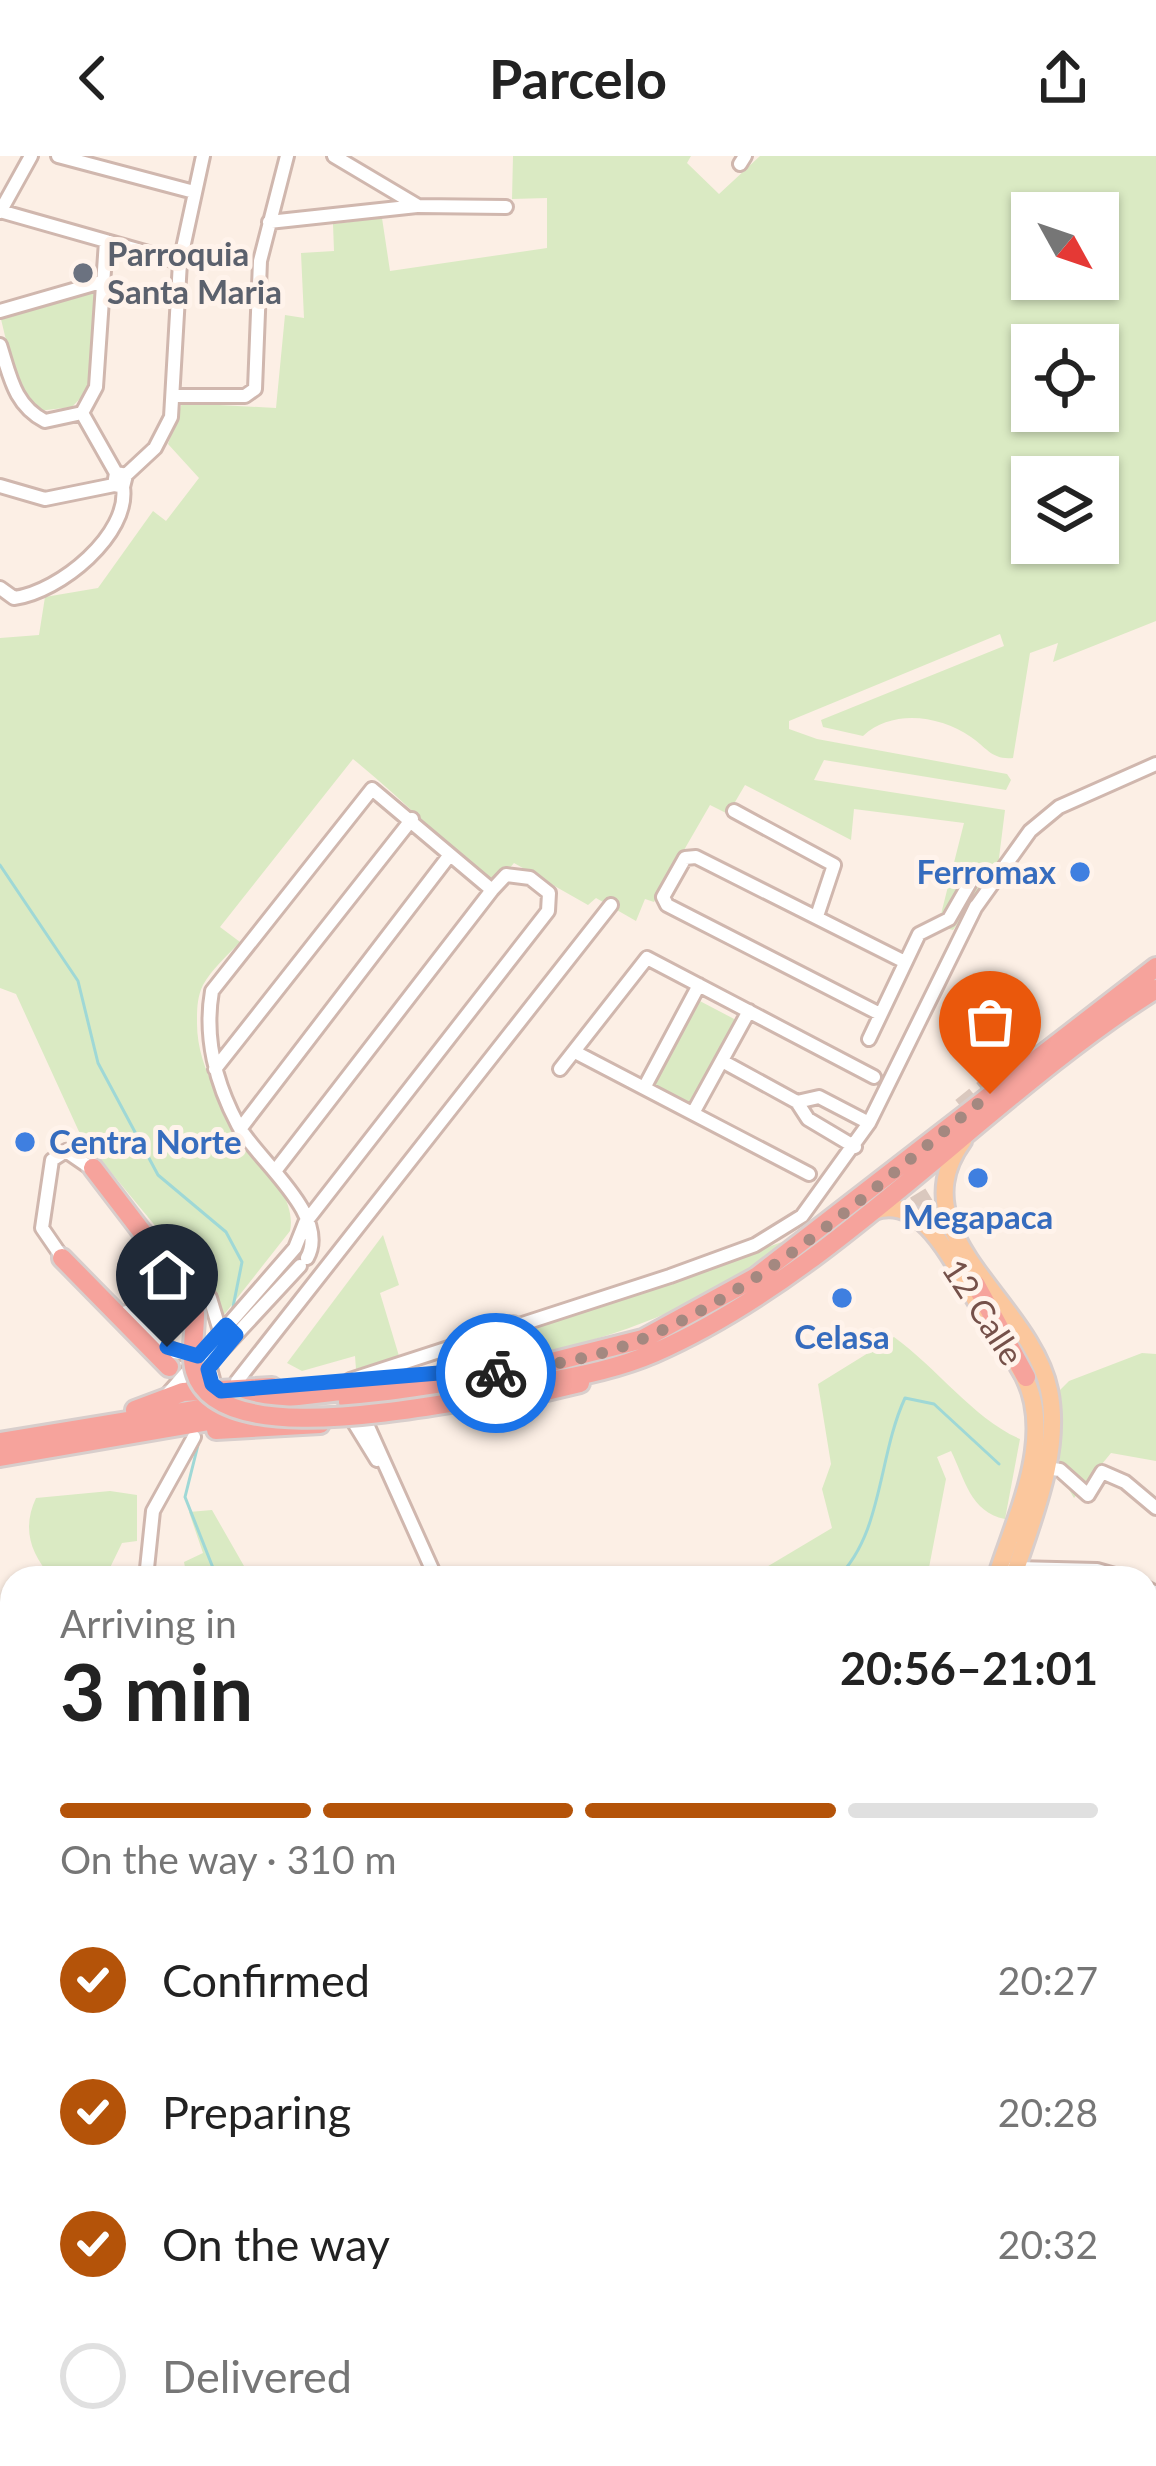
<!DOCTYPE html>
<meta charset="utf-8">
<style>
body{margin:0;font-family:Lato,sans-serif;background:#f6f6f6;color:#222;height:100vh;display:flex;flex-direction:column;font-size:45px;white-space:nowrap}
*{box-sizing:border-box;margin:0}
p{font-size:39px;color:#767676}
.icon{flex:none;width:66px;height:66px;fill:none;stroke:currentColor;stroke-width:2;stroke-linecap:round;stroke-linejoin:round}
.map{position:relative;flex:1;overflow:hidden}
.drawer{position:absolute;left:0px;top:1410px;width:1158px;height:900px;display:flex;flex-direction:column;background:#fff;border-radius:36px 36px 0 0;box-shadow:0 3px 9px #0004}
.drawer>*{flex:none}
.needle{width:78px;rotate:130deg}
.fabs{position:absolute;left:1011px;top:36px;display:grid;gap:24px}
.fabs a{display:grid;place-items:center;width:108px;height:108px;border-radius:0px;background:#fff;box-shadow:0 3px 9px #0004;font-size:60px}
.pin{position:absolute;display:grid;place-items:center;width:102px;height:102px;color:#fff;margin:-123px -51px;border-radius:50% 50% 50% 0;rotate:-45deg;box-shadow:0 0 12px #0007}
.pin .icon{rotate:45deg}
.courier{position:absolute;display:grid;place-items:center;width:120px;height:120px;margin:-60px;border:9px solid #1a73e8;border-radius:50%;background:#fff;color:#222;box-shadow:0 3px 15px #0007}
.head em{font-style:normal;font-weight:700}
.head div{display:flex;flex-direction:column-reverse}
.head{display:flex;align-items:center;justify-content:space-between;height:204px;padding:0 60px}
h1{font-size:78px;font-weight:700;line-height:90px}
.bar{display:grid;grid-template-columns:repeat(4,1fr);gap:18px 12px;align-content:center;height:144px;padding:0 60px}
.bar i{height:15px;border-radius:9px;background:#e0e0e0}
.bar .selected{background:#b45309}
.bar p{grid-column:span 4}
ol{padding:0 60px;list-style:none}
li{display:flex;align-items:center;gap:36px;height:132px}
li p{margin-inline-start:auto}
li .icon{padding:12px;border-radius:50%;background:#b45309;color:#fff;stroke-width:4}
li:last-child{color:#767676}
li i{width:66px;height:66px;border:6px solid #e0e0e0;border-radius:50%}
header{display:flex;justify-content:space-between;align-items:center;height:156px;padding:0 60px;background:#fff;font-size:54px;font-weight:700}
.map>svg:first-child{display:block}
</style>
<header><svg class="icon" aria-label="back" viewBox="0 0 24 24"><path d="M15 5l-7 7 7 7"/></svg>Parcelo<svg class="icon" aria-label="share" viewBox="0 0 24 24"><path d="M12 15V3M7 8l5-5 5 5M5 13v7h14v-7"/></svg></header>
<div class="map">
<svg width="1156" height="2310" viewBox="0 0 1156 2310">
<rect width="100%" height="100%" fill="#fcefe5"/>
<path fill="#daeac3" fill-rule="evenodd" d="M 513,0 L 691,0 L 687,7 L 719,38 L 760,0 L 1156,0 L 1156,465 L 1053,506 L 1058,487 L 1030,497 L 1013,602 C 992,604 987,592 971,581 C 939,559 892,553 863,580 L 823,571 L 821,564 L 1004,490 L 1000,478 L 789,565 L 789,573 L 817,583 L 1007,618 L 1011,624 L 1006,634 L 824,604 L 814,624 L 1005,654 L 998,710 L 953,774 L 938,770 L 964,667 L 854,653 L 851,684 L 745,629 L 728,658 L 710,649 L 654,746 L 645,743 L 636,765 L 596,742 L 588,749 L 514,707 L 496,728 C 444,688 404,644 353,603 L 220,771 L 240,786 C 228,799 211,814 203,829 C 197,841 197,854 197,866 C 196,955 302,1021 290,1075 L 223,1160 L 214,1141 L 81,980 L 16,838 L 0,832 L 0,482 L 39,479 L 45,441 L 98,432 L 153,355 L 166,365 L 199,322 L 168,288 L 182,247 L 276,252 L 285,159 L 304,162 L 301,97 L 334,95 L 333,68 L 382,62 L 390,115 L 547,92 L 547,42 L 512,43 ZM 1032,57 L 1098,57 L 1098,123 L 1032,123 ZM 1032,189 L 1098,189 L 1098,255 L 1032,255 ZM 1032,321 L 1098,321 L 1098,387 L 1032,387 Z
M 94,135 L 90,232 L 72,251 L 38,255 L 16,226 L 0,159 Z
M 696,843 L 738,865 L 690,952 L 649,930 Z
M 383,1079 L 399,1129 L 380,1137 L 399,1200 L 356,1213 L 355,1200 L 302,1215 L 287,1207 Z
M 785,1085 C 709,1149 622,1179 527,1201 L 514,1194 L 512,1187 L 522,1176 Z
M 894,1181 C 937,1212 974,1263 1020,1283 L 1005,1363 C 970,1356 965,1323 951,1295 L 937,1301 L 946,1323 L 927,1422 L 748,1422 L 832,1372 L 822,1333 L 831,1308 L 818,1228 Z
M 1142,1197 L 1156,1198 L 1156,1305 L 1111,1297 L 1074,1342 L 1060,1318 L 1059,1235 L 1069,1225 Z
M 110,1335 L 137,1339 L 137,1385 L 122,1387 L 105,1422 L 52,1422 C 30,1397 22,1372 36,1342 Z
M 212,1354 L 244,1410 L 261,1422 L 187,1422 L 184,1406 L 203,1397 L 189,1356 Z
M 12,1966 L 12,2101 L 0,2105 L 0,1969 Z
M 1146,2219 L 1156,2258 L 1156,2310 L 1038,2310 L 1019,2298 L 1146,2298 Z"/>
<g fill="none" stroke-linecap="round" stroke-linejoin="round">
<path stroke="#9fd8d6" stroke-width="3" d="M 0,709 L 78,825 L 98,907 L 158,1019 L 226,1076 L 242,1106 L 233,1151
M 198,1289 L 185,1341 L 217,1422
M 837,1422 C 883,1378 878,1300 905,1242 L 934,1248 L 999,1308
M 0,2081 L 12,2079
M 1134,2298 L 1150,2310"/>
<path stroke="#dac8be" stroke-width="18" stroke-dasharray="18 9" stroke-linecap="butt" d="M 961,951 L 1032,893
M 911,1011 L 917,1036 L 952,1093"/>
<defs>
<path id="minor" d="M 58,0 L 194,36
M 334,0 L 418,50 L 506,51
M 740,8 L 745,0
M 0,55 L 180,106
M 0,56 L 31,0
M 269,66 L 417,50
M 0,155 L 101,126
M 0,189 C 10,220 14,249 45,265 L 82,257
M 174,240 L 245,240 L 255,233 L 260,105 L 287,0
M 82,257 L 96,231 L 106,85
M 82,257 L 116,317 L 126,319 L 123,331 L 114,329 L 116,317
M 126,319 L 155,292 L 171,261 L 180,106 L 203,0
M 0,330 L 45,343 L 114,329
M 0,432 L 14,442 C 60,436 130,378 123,331
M 734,655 L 834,709 L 817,760
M 975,752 L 1030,675 L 1059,651 L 1156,608
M 880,858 L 667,749 L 663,741 L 685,702 L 696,701 L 905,806
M 869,883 L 919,778 L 949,763 L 976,716 L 993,726
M 575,896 L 809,1018
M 722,905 L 797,946 L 808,963 L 855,991
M 215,913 L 412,663
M 560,913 L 647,802 L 874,921
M 644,932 L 699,829
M 797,946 L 819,941 L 869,967
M 693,957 L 749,855
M 240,973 L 449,700
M 307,1102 C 331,1059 256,1003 238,969 C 216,928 204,881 212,835 L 372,633 L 492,734
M 64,1104 L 42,1072 L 52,1004 L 66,995 L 98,1017
M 184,1112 L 210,1142 L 220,1175
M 126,1156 L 174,1196 L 198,1199
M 350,1224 L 670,1120 L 755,1089 L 802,1060 L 869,967 L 976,750
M 237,1225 L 611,749
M 215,1231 L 209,1208 L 300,1110
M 167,1239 L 295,1092 L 305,1067 L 548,755 L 549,737 L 530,722 L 506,719 L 492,734 L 275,1015
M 365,1264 L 436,1422
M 353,1265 L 377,1304
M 1046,1312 L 1060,1314 L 1088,1339 L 1102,1316 L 1125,1326 L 1156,1352
M 1013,1412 L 1097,1414 L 1125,1422
M 146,1422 L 153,1355 L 194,1281
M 1146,1432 L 1156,1437
M 1146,1457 L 1156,1462
M 1146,1515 L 1156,1521
M 0,1524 L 12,1539
M 1146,1572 L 1156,1578
M 1146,1630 L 1156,1635
M 1146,1672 L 1156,1677
M 0,1765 L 12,1749
M 1146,1768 L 1156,1768
M 0,1798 L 12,1812
M 1146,1830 L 1156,1831
M 0,1836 L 12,1830
M 1146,1880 L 1156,1880
M 0,1898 L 12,1892
M 1146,1927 L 1156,1928
M 1146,1972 L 1156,1973
M 0,2006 L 12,2002
M 1146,2023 L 1156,2024
M 1146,2073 L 1156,2074
M 1146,2127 L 1156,2127
M 1146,2173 L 1156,2173
M 1146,2219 L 1156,2229
M 0,2220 L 12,2209
M 0,2266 L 12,2280
M 28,2298 L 39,2310
M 155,2298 L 166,2310
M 236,2298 L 246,2310
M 300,2298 L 311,2310
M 471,2298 L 472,2310
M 520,2298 L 521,2310
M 565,2298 L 565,2310
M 635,2298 L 653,2310
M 663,2298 L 664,2310
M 714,2298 L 715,2310
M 748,2298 L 749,2310
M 82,2310 L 96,2298
M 170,2310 L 183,2298
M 825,2310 L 912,2310"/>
<path id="major" d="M 963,985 C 896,1077 1031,1145 1049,1234 C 1062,1296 1032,1364 1013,1422
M 874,1055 C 926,1036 957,1117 981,1153
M 996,1422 C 1016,1358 1060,1273 1018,1210
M 965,2298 L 967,2310"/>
<path id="highway" d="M 93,1012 L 142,1076
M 62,1102 L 169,1211
M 976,1129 L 1026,1221
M 466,1183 L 497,1193 L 520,1214
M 504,1199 L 503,1185 L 513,1170
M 348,1246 C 439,1237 571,1233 654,1197 C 835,1118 987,939 1156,833
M 479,1251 L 580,1227
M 135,1254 L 183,1236 L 272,1231
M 216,1274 L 320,1268
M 0,1286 L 231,1248 L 520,1214 L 643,1183 L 756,1121 L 1156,811
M 0,1301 L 255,1257"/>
</defs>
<use href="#minor" stroke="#d0b7ae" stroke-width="18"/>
<use href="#major" stroke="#d8cecc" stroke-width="22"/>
<use href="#highway" stroke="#d8cecc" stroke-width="24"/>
<use href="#minor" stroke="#fff" stroke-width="12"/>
<use href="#major" stroke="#fbc79d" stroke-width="16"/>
<use href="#highway" stroke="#f6a39c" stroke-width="18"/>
<defs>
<path id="highway-bridge" d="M 142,1076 C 163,1100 196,1126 195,1160 C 195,1177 190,1198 195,1215 C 218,1297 431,1248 496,1240"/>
</defs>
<use href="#highway-bridge" stroke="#d8cecc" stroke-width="24" stroke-linecap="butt"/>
<use href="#highway-bridge" stroke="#f6a39c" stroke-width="18"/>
</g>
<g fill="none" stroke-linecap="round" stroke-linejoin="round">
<path stroke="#a48880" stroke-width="12" stroke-dasharray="0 21.6" d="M 496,1217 C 546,1210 600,1202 647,1181 C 775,1126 882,1024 990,938"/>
<path stroke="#1a73e8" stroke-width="15" d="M 167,1191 L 198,1200 L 226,1169 L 236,1179 L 208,1213 L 212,1228 L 221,1235 L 463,1215 L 496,1217"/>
</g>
<circle fill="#6b7280" stroke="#fff3eb" stroke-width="4.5" cx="83" cy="117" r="12"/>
<g fill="#3f7fe0" stroke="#fff3eb" stroke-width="4.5">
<circle cx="1080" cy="716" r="12"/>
<circle cx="25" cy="986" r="12"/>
<circle cx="978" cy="1022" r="12"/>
<circle cx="842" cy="1142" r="12"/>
</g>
<g text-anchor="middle" stroke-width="10" stroke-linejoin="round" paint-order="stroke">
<g font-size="33" font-weight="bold" fill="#5b616d" stroke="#fff3eb" text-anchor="start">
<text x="107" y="110">Parroquia<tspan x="107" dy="38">Santa Maria</tspan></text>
</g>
<g font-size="33" font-weight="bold" fill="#366cbe" stroke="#fff3eb">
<text x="1056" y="728" text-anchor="end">Ferromax</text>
<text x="49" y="998" text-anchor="start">Centra Norte</text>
<text x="978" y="1073">Megapaca</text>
<text x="842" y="1193">Celasa</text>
</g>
<g font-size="33" fill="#75514a" stroke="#fff3eb">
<text transform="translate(983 1156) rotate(57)" y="12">12 Calle</text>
</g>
</g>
</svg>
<div class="fabs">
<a><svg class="needle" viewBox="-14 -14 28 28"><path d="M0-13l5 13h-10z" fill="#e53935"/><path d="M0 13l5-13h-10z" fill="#767676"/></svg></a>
<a><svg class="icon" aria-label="locate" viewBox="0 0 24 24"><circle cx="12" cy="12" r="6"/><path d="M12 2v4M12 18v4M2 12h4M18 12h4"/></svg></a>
<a><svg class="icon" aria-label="layers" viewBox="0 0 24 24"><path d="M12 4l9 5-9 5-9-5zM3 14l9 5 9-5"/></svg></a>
</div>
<div class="pin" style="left:990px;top:938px;background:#ea580c"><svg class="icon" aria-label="bag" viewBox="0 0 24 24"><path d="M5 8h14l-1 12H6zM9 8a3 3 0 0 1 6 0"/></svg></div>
<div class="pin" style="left:167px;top:1191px;background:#1f2937"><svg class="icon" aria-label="home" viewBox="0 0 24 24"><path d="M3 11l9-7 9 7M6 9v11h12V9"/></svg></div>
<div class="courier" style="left:496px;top:1217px"><svg class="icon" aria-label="bike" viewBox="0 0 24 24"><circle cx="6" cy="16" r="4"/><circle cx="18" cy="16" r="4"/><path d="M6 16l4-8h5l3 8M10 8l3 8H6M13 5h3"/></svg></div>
<section class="drawer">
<div class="head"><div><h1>3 min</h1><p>Arriving in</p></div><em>20:56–21:01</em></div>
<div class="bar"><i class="selected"></i><i class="selected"></i><i class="selected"></i><i></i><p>On the way · 310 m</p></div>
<ol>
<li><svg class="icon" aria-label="check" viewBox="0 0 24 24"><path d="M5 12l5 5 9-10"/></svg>Confirmed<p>20:27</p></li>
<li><svg class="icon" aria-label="check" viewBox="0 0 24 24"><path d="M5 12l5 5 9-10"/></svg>Preparing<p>20:28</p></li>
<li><svg class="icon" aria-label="check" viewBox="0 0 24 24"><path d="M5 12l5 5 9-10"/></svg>On the way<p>20:32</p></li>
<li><i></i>Delivered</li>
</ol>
</section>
</div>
